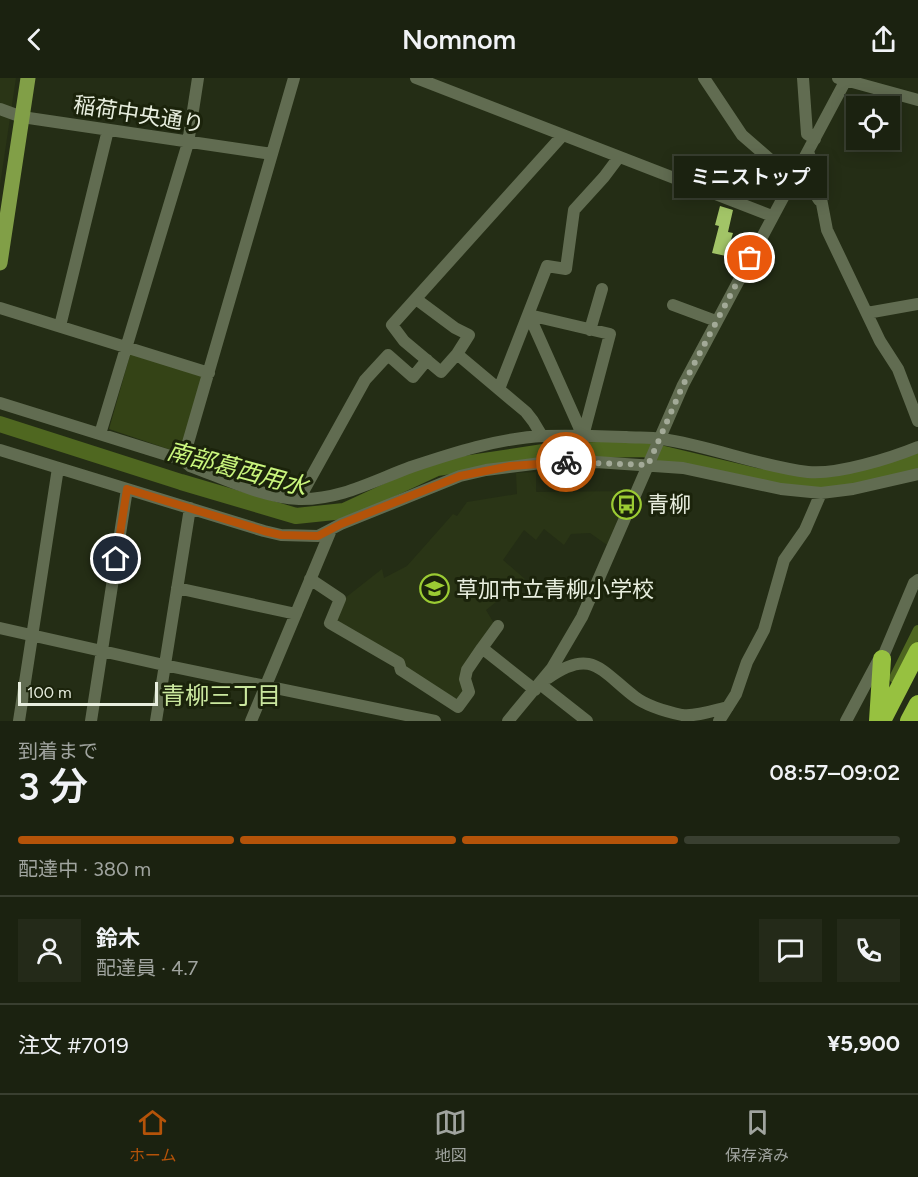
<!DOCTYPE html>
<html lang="ja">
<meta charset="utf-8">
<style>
body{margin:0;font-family:Figtree,"Noto Sans JP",sans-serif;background:#242a19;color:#f1f3f6;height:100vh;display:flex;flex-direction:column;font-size:22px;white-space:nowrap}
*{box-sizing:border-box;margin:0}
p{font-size:20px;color:#a0a49f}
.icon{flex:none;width:33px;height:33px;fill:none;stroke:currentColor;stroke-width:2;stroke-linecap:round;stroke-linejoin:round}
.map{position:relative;height:643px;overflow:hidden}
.panel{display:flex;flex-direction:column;background:#1b2210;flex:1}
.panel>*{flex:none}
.buttons{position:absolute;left:846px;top:18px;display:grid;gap:12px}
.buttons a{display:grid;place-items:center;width:54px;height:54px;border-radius:0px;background:#1b2210;box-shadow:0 3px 15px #0003,0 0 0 2px #393f30;font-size:30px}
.scale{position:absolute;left:18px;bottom:15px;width:140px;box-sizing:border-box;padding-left:6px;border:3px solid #e8eedf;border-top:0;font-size:16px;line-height:21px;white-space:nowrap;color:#e8eedf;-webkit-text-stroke:4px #1b230b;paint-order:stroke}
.pin{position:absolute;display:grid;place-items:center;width:51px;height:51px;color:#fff;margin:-26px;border:3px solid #fff;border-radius:50%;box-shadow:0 2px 6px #0007}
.courier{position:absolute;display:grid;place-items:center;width:60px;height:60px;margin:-30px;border:4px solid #b45309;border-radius:50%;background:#fff;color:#222;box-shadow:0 2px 8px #0007}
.bubble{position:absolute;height:42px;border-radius:0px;background:#1b2210;box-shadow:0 3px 15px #0003,0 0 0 2px #393f30;font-size:20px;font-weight:600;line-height:42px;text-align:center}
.overview em{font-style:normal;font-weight:600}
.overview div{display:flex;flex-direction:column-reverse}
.overview{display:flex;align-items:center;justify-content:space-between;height:102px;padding:0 18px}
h1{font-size:39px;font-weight:600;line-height:45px}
.bar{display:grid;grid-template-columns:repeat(4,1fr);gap:9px 6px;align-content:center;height:72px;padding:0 18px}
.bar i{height:8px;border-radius:4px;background:#393f30}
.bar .active{background:#b45309}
.bar p{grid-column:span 4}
.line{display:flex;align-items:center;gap:15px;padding:0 18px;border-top:2px solid #393f30}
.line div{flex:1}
.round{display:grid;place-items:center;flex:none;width:63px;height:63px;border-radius:0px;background:#242a19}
header{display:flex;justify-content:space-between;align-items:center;height:78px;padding:0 18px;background:#1b2210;font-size:27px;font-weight:600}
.dock{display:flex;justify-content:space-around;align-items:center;height:84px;border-top:2px solid #393f30;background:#1b2210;font-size:16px;color:#a0a49f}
.dock a{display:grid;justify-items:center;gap:3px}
.dock .active{color:#b45309}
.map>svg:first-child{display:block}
</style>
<header><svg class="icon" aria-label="back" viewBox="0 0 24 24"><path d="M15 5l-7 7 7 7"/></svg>Nomnom<svg class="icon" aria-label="share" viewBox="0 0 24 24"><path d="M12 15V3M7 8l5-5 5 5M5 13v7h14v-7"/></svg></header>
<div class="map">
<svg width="918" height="643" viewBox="0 0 918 643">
<rect width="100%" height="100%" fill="#242d15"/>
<path fill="#2a3516" d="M 0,0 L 16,0 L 0,107 Z
M 536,394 L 536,414 L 630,413 L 607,467 L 590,455 L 571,456 L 564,467 L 544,451 L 536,462 L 524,452 L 503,482 L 525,501 L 486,532 L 495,547 L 466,589 L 467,613 L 457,625 L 333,544 L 345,520 L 382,491 L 384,500 L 407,488 L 453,436 L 457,438 L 467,424 L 517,416 L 516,395 Z"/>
<path fill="#344316" d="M 134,274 L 206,297 L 180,375 L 109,351 L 130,277 Z"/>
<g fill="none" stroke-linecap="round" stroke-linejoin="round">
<path stroke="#4f6720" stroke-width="10" d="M 894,600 L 918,552"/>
<path stroke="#4f6720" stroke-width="16" d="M 0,346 L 181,404 L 296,438 L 344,433 L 437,390 L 550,373 L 643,371 L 756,398 L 836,406 L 918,383"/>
</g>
<path fill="#a2c467" d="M 720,128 L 733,132 L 728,154 L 733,155 L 726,178 L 712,175 L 719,148 L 715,147 Z"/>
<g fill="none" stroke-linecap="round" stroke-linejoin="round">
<path stroke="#616c51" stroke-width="12" d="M 416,0 L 772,138
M 704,0 L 742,57 L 773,84 L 796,96
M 803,0 L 807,56 L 815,61
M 838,0 L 918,22
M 0,31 L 22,39 L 272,76
M 808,73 L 819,110 L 827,152 L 880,263 L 898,291 L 918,343
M 799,91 L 819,122
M 416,221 L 455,250 L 469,257 L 457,276 L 441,294 L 404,263 L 392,247 L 562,58
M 673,227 L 716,243
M 0,230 L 209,295
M 867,235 L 918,226
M 529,237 L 610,256 L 583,358 Z
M 60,248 L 108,52
M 590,252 L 602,211
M 457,276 L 526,334 L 533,343 L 542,358
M 499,311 L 547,188 L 566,191 L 574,132 L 604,99 L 619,79
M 0,325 L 183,382 L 190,388 C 223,400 264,420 299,421 C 340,422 373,403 411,389 C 453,375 499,360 544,358 C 571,357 598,358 626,359 C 637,360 650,359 662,361 C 711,368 758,388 808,394 C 837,397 891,380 918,369
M 100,356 L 188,65 L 198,0
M 0,372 L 264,453 L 281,457 L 318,458 L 341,446 L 460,398 L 486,392 L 541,385 L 596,384 L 683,390 L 781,411 L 821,415 L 853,411 L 918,396
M 183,382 L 294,0
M 299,421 L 365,302 L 388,277 L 413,299 L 427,282
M 310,501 L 340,521 L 330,545 L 399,585 L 401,592 L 458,629 L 469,614 L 465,601 L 467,592 L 482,570 L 535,612
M 177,510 L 296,536
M 0,550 L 164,587 L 435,643
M 482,570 L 498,548
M 548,600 C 592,569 601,593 635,619 C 647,628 668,634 682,637 C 696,639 715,632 728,629
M 540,606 L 587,643
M 19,643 L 58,390
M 91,643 L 127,411
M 156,643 L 190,430
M 251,643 L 331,452
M 508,643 L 552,590 L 582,539 L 683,307 L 847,0
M 719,643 L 736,616 L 747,584 L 764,552 L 784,482 L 805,452 L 821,415
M 846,643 L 878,583 L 882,581 L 914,505 L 918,502"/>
<path stroke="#819f47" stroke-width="15" d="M 0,185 L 28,0"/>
<path stroke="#97c140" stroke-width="18" d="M 878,643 L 882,581
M 882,643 L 918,573
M 909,643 L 918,626"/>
</g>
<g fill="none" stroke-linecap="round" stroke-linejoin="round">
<path stroke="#a3aa98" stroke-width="6" stroke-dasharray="0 10.8" d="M 566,384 L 648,387 L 683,307 L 750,180"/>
<path stroke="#b45309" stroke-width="8" d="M 116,481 L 127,411 L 264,453 L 281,457 L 318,458 L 341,446 L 460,398 L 511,388 L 566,384"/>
</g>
<defs>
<symbol id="bus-ring" viewBox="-11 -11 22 22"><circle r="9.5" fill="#1b230b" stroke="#9bcb33" stroke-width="1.5"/><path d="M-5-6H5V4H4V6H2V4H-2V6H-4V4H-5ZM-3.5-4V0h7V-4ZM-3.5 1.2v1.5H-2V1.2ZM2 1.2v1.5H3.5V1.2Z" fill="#9bcb33"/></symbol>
<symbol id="school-ring" viewBox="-11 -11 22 22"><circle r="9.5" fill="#1b230b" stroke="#9bcb33" stroke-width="1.5"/><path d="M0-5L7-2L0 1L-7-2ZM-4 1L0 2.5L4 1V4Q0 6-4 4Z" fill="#9bcb33"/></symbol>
</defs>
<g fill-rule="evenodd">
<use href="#bus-ring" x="610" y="410" width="33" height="33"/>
<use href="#school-ring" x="418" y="494" width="33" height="33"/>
</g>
<g text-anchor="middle" stroke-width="6" stroke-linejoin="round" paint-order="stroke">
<g font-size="22" fill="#e8eedf" stroke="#1b230b">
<text transform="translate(139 36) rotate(9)" y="8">稲荷中央通り</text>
</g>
<g font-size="22" fill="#e8eedf" stroke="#1b230b" text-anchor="start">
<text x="647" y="434">青柳</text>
<text x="456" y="519">草加市立青柳小学校</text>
</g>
<g font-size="24" font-style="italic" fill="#caf67d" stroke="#1b230b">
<text transform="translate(237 391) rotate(15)" y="8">南部葛西用水</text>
</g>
<g font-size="24" fill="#cae79e" stroke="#1b230b">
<text x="221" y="626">青柳三丁目</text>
</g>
</g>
</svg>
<div class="buttons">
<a><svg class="icon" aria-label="locate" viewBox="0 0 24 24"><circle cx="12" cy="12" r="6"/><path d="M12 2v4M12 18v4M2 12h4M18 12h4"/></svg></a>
</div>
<div class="scale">100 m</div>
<div class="pin" style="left:750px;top:180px;background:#ea580c"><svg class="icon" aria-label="bag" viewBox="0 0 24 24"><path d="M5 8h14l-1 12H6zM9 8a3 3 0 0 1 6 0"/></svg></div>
<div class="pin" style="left:116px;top:481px;background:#1f2937"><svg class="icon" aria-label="home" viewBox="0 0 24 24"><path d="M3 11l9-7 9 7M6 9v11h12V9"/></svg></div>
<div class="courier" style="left:566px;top:384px"><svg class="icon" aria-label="bike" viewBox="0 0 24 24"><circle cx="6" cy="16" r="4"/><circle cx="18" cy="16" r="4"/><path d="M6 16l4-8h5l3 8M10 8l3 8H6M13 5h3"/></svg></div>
<div class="bubble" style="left:674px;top:78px;width:153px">ミニストップ</div>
</div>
<section class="panel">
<div class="overview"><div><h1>3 分</h1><p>到着まで</p></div><em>08:57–09:02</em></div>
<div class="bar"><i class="active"></i><i class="active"></i><i class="active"></i><i></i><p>配達中 · 380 m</p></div>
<div class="line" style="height:108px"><a class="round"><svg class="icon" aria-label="person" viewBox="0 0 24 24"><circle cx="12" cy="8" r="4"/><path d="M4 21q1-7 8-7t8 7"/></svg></a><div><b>鈴木</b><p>配達員 · 4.7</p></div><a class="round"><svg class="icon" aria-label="chat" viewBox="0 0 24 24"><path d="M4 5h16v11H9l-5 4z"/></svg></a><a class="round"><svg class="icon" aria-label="phone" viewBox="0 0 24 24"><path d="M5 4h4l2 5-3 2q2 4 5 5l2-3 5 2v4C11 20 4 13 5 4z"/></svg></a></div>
<div class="line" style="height:78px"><div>注文 #7019</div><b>¥5,900</b></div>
</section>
<nav class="dock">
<a class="active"><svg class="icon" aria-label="home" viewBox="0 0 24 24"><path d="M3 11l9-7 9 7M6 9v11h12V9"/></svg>ホーム</a>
<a><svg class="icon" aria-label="map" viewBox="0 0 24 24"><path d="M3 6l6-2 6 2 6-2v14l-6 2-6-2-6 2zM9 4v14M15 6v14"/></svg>地図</a>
<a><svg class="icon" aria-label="saved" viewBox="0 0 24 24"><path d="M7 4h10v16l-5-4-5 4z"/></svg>保存済み</a>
</nav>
